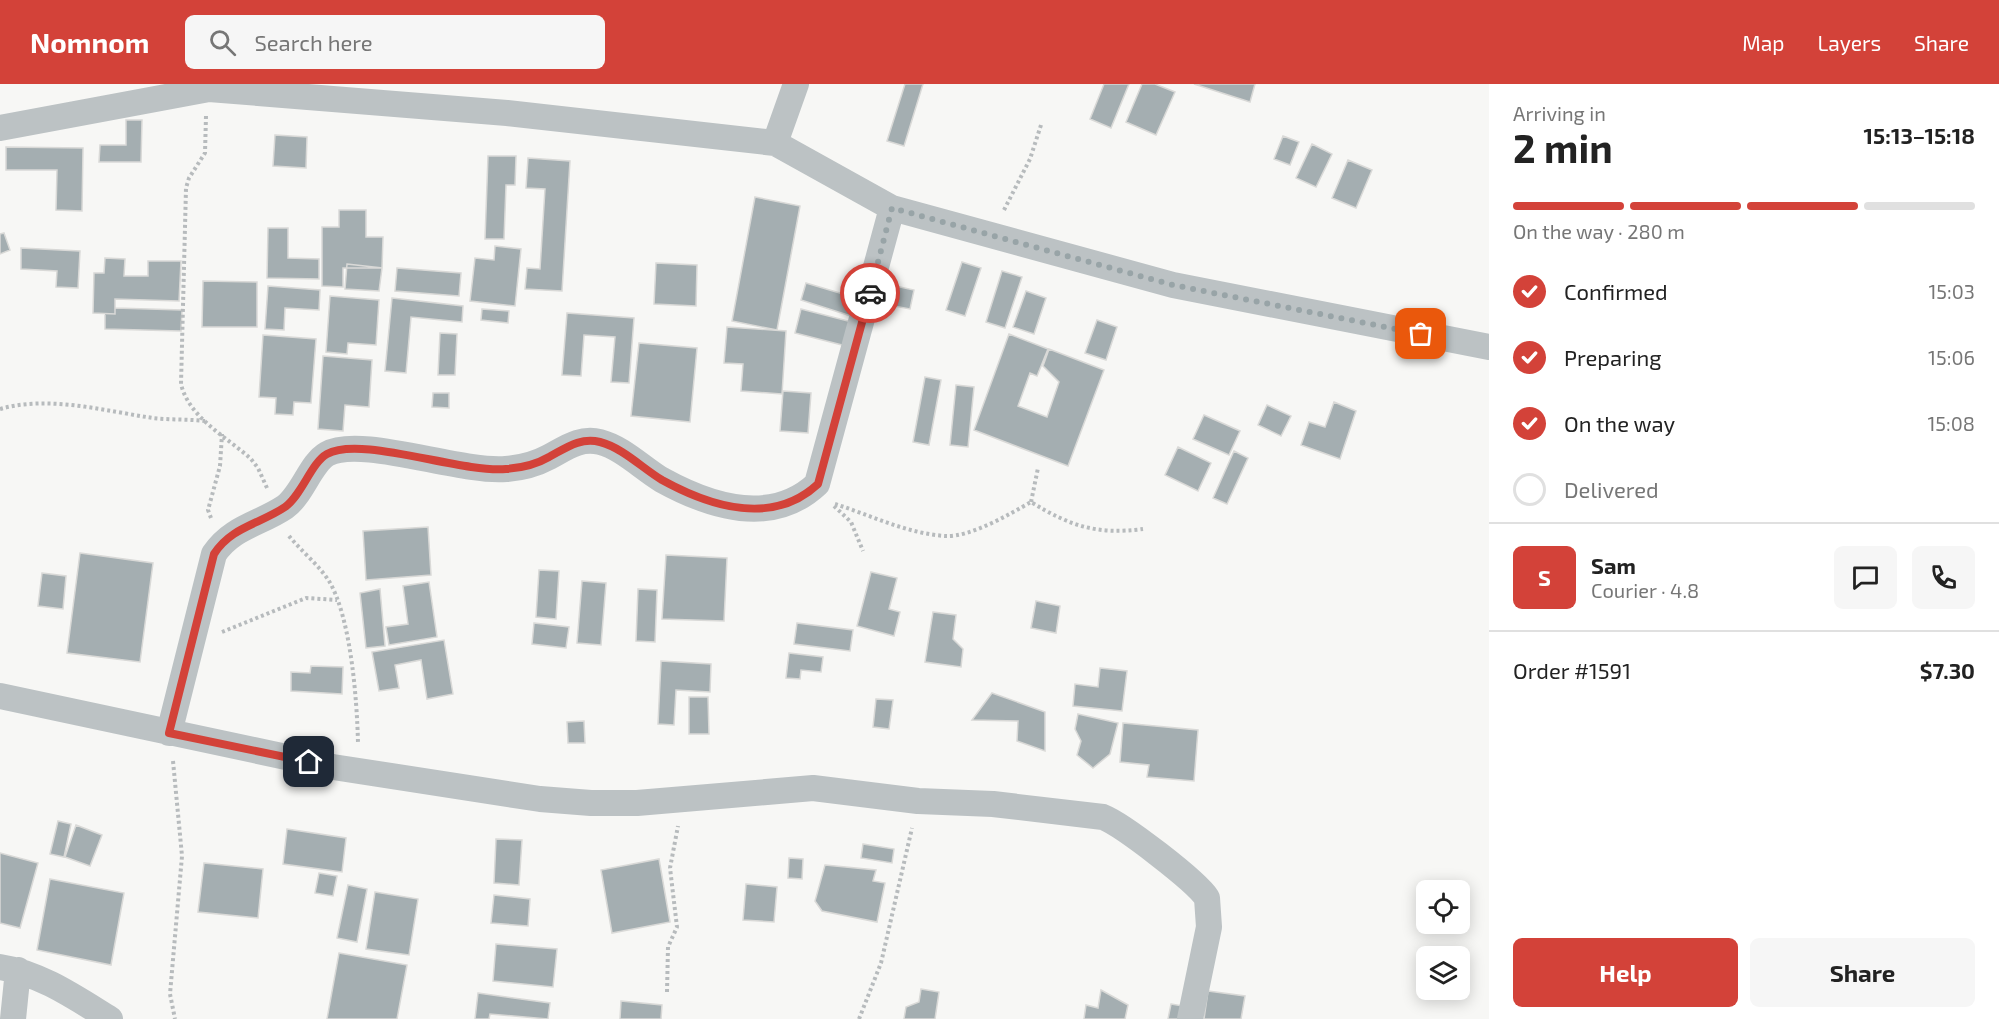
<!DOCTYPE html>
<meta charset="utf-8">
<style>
body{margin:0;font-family:"Exo 2",sans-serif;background:#f6f6f6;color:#222;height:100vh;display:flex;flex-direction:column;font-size:22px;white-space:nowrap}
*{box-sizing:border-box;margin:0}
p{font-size:20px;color:#767676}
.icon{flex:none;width:33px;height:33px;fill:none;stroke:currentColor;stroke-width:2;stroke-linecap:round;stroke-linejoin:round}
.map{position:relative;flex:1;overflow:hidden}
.panel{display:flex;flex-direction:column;background:#fff;width:510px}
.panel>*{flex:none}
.buttons{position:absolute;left:1416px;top:796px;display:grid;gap:12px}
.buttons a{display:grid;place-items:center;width:54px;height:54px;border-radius:9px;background:#fff;box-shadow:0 3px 15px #0003;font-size:30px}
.pin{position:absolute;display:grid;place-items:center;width:51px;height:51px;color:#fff;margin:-26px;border-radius:12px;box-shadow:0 3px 9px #0006}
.courier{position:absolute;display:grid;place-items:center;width:60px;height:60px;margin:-30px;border:4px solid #d34239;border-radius:50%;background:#fff;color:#222;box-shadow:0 2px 8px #0007}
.head em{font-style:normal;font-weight:700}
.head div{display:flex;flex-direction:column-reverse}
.head{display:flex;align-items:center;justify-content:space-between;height:102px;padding:0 24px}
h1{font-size:39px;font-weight:700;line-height:45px}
.bar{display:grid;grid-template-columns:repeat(4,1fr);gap:9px 6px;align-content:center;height:72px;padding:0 24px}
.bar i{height:8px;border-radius:4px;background:#e0e0e0}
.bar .current{background:#d34239}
.bar p{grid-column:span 4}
.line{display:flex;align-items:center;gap:15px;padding:0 24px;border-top:2px solid #e0e0e0}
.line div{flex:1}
.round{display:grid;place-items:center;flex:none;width:63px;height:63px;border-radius:9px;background:#f6f6f6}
ol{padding:0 24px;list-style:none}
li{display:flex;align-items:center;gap:18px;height:66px}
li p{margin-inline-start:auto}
li .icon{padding:6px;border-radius:50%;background:#d34239;color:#fff;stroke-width:4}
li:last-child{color:#767676}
li i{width:33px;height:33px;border:3px solid #e0e0e0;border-radius:50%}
.action{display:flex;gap:12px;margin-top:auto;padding:12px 24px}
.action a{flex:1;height:69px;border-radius:9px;background:#d34239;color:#fff;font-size:24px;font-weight:700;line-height:69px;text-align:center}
.action a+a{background:#f6f6f6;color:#222}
header{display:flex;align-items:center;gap:36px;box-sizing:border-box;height:84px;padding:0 30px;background:#d34239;color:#fff}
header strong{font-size:28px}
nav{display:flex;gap:33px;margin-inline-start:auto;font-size:21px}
.search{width:420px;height:54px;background:#f6f6f6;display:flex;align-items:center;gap:15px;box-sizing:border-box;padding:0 21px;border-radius:9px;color:#767676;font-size:22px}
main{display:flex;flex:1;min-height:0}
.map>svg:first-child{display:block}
</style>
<header>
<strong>Nomnom</strong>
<div class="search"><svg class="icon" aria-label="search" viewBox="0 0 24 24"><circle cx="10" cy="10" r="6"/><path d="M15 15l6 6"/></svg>Search here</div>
<nav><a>Map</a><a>Layers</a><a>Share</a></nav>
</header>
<main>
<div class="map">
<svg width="1489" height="935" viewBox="0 0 1489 935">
<rect width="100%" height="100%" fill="#f7f7f5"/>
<path fill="#a4aeb1" stroke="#d9d9d7" stroke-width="1.5" d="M 905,0 L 923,0 L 904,62 L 887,57 Z
M 1104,0 L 1129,0 L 1111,44 L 1090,35 Z
M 1142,0 L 1155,0 L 1175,8 L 1156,51 L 1126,38 Z
M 1194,0 L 1255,0 L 1250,18 Z
M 126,36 L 142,36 L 141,78 L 99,78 L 100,61 L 126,61 Z
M 275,51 L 307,53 L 306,84 L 273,82 Z
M 1283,52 L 1299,58 L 1290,81 L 1274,75 Z
M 1312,60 L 1332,70 L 1316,103 L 1296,94 Z
M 6,63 L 83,64 L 82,127 L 56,126 L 57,86 L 6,86 Z
M 488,72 L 516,72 L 515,101 L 506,101 L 504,155 L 485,155 Z
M 528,74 L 570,77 L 562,207 L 525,205 L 527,184 L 540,185 L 545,105 L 526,104 Z
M 1348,76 L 1372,86 L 1356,124 L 1332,114 Z
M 755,113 L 800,122 L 777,246 L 732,237 Z
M 339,126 L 366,126 L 366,153 L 383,153 L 382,184 L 343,184 L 343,203 L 322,202 L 322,143 L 339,143 Z
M 268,144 L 288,144 L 288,174 L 319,175 L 319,195 L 267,194 Z
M 4,149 L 10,166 L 0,170 L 0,150 Z
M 495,162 L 521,165 L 515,222 L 470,217 L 475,174 L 494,176 Z
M 21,164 L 80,167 L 78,204 L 56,203 L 57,187 L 21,185 Z
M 105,174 L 125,175 L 124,192 L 148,192 L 148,177 L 181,177 L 179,217 L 115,215 L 115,230 L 93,229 L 94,189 L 104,189 Z
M 962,178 L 981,184 L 965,232 L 946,226 Z
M 656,179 L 697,181 L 696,222 L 654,220 Z
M 347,180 L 382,184 L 379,207 L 345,205 Z
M 397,184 L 461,189 L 459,212 L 395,207 Z
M 1002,187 L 1022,193 L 1005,244 L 986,238 Z
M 203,197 L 257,198 L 257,243 L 202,243 Z
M 806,199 L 860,215 L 854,233 L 801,216 Z
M 886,200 L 914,206 L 910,225 L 883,220 Z
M 268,202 L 320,206 L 319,226 L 285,224 L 284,246 L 265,245 Z
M 1026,207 L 1046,214 L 1034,250 L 1013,243 Z
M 330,212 L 379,216 L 376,261 L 348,259 L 347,270 L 326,268 Z
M 392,214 L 463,222 L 462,238 L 411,233 L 406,289 L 385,287 Z
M 115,224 L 182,226 L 181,247 L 105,245 L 105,230 L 115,230 Z
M 482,225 L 509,227 L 508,239 L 481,236 Z
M 801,225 L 852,238 L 846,262 L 795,249 Z
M 567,229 L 634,234 L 629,299 L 611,298 L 615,253 L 584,251 L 581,292 L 562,291 Z
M 1097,236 L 1117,243 L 1106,276 L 1085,269 Z
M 727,243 L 786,247 L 782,310 L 741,307 L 743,280 L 724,279 Z
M 440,249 L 457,250 L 455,291 L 438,291 Z
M 1009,250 L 1048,265 L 1037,292 L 1030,289 L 1018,322 L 1047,333 L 1059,298 L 1043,282 L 1049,265 L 1104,286 L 1068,382 L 974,346 Z
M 263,251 L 316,255 L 311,319 L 294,318 L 293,331 L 275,330 L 276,314 L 259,313 Z
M 639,259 L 697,264 L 690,338 L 631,332 Z
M 323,272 L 372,276 L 369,323 L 345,321 L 343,347 L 318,345 Z
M 925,293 L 941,296 L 929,361 L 913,358 Z
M 956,301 L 974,303 L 968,363 L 950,361 Z
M 783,307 L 811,309 L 808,349 L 780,347 Z
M 433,309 L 449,309 L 449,324 L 432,323 Z
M 1334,318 L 1356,327 L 1340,375 L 1301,361 L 1309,338 L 1325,343 Z
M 1267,321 L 1291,332 L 1281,352 L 1258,341 Z
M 1204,331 L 1240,347 L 1229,371 L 1193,355 Z
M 1178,363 L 1211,379 L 1198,407 L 1165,391 Z
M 1234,367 L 1248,374 L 1227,420 L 1213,414 Z
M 428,443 L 431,491 L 366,496 L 363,447 Z
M 80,469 L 153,479 L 140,578 L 67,569 Z
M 666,471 L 727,474 L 724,537 L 662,535 Z
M 539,486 L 559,487 L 556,535 L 536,533 Z
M 871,488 L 897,494 L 889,525 L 900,528 L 894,552 L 857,542 Z
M 42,489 L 66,492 L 63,525 L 38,522 Z
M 582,497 L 606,499 L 601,561 L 577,559 Z
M 429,498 L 437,553 L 389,561 L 386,543 L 408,540 L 403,502 Z
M 380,505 L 385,562 L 366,564 L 360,509 Z
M 638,505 L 657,506 L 655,558 L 636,557 Z
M 1036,517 L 1060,522 L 1056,549 L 1031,544 Z
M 933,528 L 956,531 L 953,555 L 963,565 L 961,583 L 925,578 Z
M 534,539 L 569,543 L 566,564 L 532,560 Z
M 797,539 L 853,546 L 850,567 L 794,560 Z
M 444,556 L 453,610 L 427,615 L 421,576 L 395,581 L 399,604 L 379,607 L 372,568 Z
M 789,569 L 823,573 L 821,588 L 801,586 L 800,595 L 786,594 Z
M 661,577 L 711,580 L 710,608 L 676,606 L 674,641 L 658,640 Z
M 311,582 L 343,583 L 342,610 L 291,607 L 291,588 L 310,589 Z
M 1100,584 L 1127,587 L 1122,627 L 1073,622 L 1075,600 L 1098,603 Z
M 992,609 L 1045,628 L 1045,667 L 1017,657 L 1018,637 L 972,636 Z
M 689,613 L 708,613 L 709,650 L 689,650 Z
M 876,615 L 893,616 L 889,645 L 873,643 Z
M 1078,630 L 1118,639 L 1110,670 L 1093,684 L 1077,671 L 1081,657 L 1075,645 Z
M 584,637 L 585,659 L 568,659 L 567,638 Z
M 1123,639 L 1198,646 L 1194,697 L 1147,693 L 1149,681 L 1120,678 Z
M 58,737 L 71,740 L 64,773 L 50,770 Z
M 76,741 L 102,751 L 90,782 L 65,773 Z
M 287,745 L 346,754 L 342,788 L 283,780 Z
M 496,755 L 522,756 L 519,801 L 494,799 Z
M 863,760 L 894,765 L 892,779 L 861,774 Z
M 0,769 L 38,779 L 20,844 L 0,839 Z
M 789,774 L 803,775 L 802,795 L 788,794 Z
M 659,775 L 670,838 L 612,849 L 601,786 Z
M 204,779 L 263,785 L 258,834 L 198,828 Z
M 825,781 L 876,786 L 873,797 L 885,799 L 877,838 L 822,827 L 815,817 Z
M 319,789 L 337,792 L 333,812 L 315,809 Z
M 50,795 L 124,809 L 111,881 L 37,866 Z
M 746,800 L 777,803 L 774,838 L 743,836 Z
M 348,801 L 367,805 L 357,858 L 337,854 Z
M 375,808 L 418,815 L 409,871 L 366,865 Z
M 494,811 L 530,815 L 528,842 L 491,839 Z
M 496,860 L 557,865 L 553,903 L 493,897 Z
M 339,869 L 407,881 L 397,935 L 327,935 Z
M 921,905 L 939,908 L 935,935 L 904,935 L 906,923 L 919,918 Z
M 1101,906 L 1128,921 L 1125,935 L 1084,935 L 1086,921 L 1098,924 Z
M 1208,907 L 1245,912 L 1241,935 L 1204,935 Z
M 478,909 L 550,919 L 548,935 L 490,930 L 489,935 L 475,935 Z
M 621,917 L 662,921 L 661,935 L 620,935 Z
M 1171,920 L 1189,923 L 1186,935 L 1168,935 Z"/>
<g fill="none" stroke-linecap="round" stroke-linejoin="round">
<path stroke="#b7bbbd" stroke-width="4" stroke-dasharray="3 3" stroke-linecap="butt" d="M 206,32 L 205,69 L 189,94 L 186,104 L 181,300 C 189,334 227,353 251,375 L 258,384 L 267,404
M 1004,126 L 1030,75 L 1041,41
M 0,325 C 49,311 105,327 153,334 C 170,336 188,335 205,337
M 1031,418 L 1038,384
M 835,420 C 870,431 908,450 946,452 C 971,453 1010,430 1031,418 C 1070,442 1097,451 1143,445
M 834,422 L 851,438 L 863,467
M 211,434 L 208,426 L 220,382 L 222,350
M 289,452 C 301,467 318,480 329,497 C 351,534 357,616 358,659
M 222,548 L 306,514 L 337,516
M 173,677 L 182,772 L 170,910 L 175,935
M 667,908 L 668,863 L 677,843 L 670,784 L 678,742
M 859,935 L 881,879 L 912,744"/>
<path stroke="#bcc2c4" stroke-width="26" d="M 189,0 L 209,5 L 507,29 L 775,59 L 892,124 L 1173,201 L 1489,263
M 0,44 L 209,5
M 775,59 L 796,0
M 0,612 L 333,683 L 540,715 L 591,719 L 637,719 L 813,704 L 918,717 L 993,720 L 1103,733 C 1123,741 1196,797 1207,814 L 1209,843 L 1190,935
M 169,649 L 214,470 C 232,443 260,440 285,423 C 302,411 311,379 327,370 C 360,351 460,389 506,385 C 520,384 536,380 549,373 C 566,364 580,353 600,358 C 623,364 642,384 662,396 C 711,423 772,442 817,400 L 892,124
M 0,883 C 40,889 76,914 110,935
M 13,935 L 18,886"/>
</g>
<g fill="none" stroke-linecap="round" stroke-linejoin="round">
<path stroke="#98a4a7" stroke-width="6" stroke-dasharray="0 10.8" d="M 870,209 L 892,124 L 1173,201 L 1421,250"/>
<path stroke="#d34239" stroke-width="8" d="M 309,678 L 169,649 L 214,470 C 231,443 260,440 285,423 C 302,411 311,379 327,370 C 360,351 460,389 506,385 C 520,384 537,380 549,373 C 566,364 580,353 600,358 C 623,364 642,384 662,396 C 711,423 773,442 818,400 L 870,209"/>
</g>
</svg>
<div class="buttons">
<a><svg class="icon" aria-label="locate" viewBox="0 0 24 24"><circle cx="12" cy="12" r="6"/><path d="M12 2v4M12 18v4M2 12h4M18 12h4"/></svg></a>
<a><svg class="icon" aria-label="layers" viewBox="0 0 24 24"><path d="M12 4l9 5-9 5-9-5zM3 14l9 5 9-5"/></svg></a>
</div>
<div class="pin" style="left:1421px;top:250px;background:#ea580c"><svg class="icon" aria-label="bag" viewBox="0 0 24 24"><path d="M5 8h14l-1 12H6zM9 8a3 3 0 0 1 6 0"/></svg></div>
<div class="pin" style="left:309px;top:678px;background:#1f2937"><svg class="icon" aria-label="home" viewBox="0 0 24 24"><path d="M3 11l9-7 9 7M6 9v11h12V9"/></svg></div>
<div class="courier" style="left:870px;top:209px"><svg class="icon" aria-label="car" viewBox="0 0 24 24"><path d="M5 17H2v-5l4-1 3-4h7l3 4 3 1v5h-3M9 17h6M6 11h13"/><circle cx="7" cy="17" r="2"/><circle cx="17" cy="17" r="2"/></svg></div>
</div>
<section class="panel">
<div class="head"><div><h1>2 min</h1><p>Arriving in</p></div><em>15:13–15:18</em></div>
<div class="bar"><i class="current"></i><i class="current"></i><i class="current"></i><i></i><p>On the way · 280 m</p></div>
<ol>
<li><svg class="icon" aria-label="check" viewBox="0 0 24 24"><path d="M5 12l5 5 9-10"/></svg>Confirmed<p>15:03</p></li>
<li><svg class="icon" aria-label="check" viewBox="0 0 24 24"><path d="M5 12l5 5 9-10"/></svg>Preparing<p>15:06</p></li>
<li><svg class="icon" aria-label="check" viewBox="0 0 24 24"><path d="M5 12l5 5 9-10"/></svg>On the way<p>15:08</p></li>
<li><i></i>Delivered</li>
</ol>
<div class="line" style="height:108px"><b class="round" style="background:#d34239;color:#fff">S</b><div><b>Sam</b><p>Courier · 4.8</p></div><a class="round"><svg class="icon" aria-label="chat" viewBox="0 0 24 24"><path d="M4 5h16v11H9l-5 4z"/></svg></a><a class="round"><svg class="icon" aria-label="phone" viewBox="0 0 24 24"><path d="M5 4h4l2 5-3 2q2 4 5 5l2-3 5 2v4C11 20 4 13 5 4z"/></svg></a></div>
<div class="line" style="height:78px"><div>Order #1591</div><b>$7.30</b></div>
<div class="action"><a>Help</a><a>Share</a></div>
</section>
</main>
